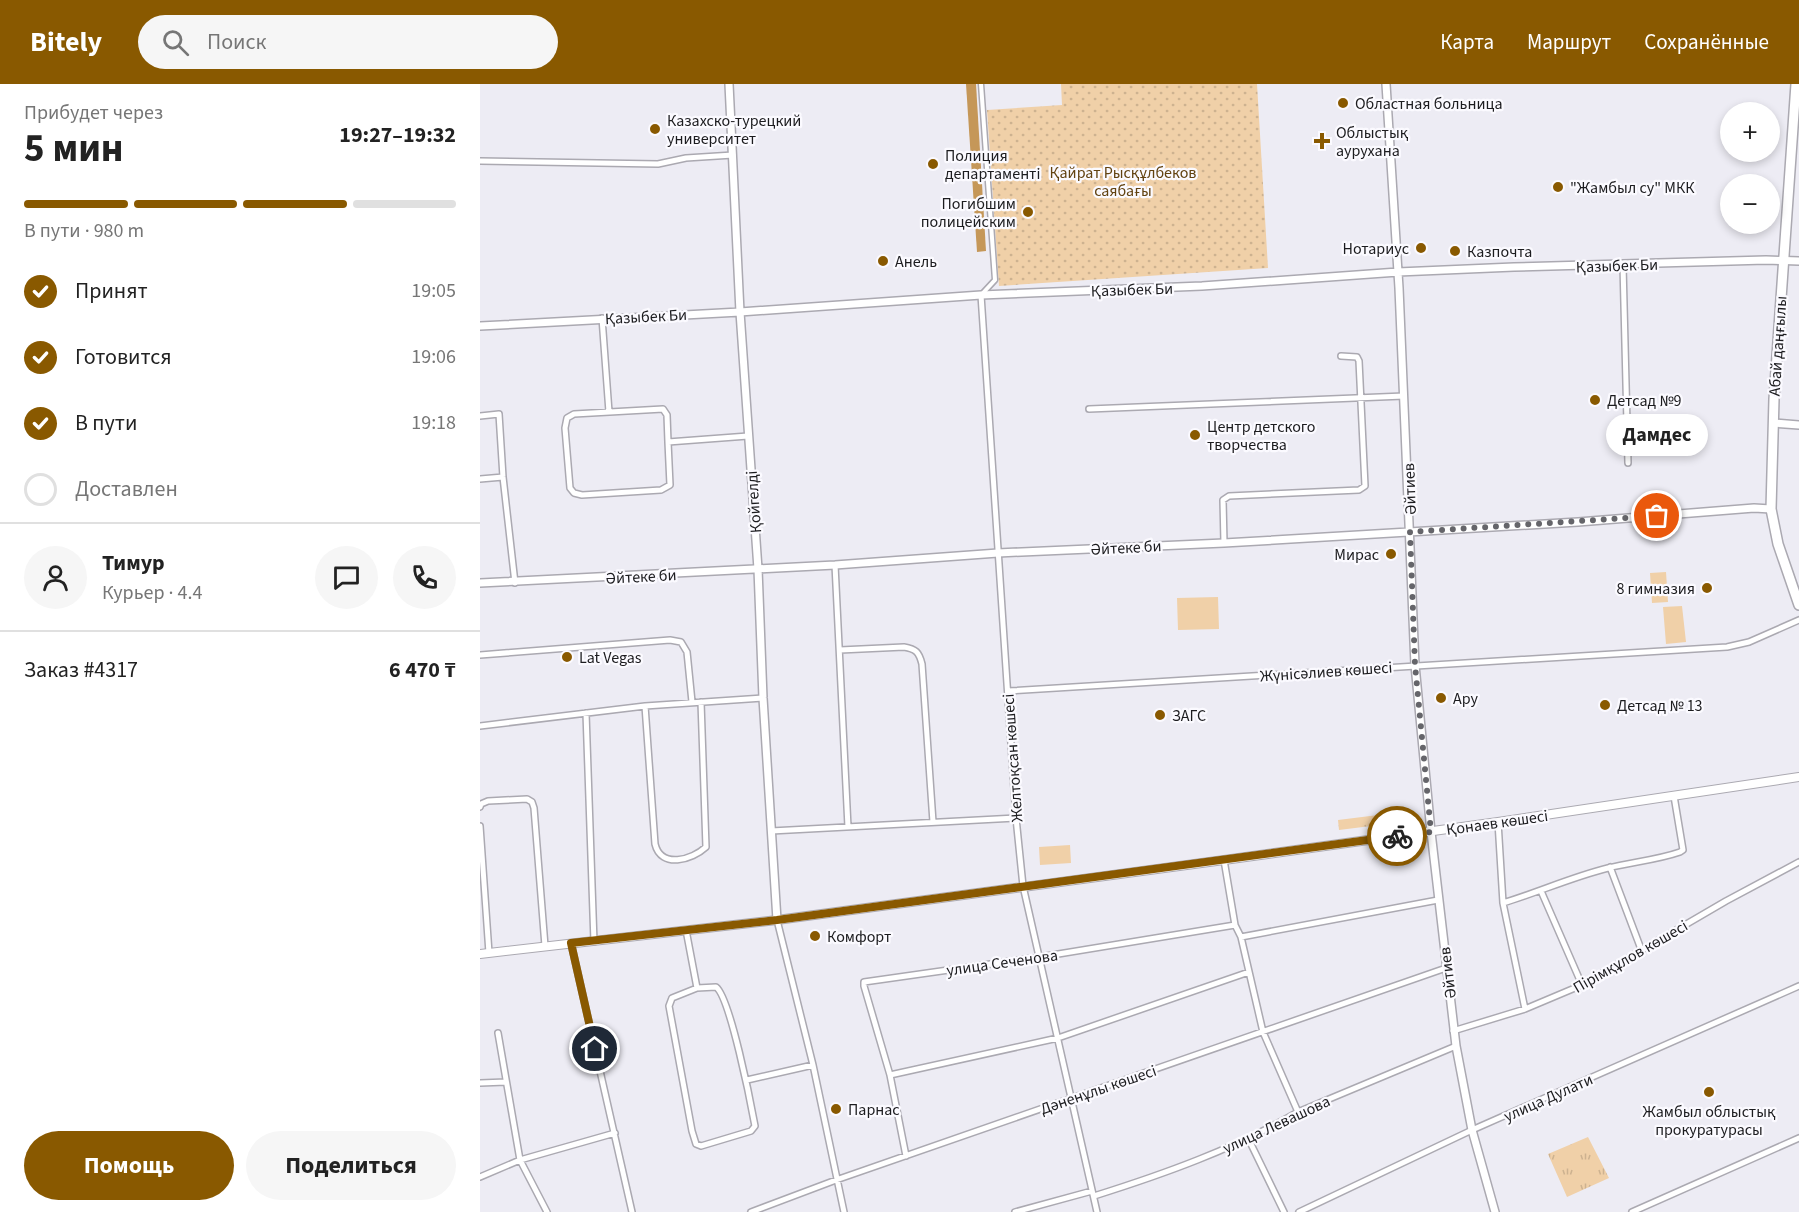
<!DOCTYPE html>
<html lang="ru">
<meta charset="utf-8">
<style>
body{margin:0;font-family:"Source Sans 3",sans-serif;background:#f6f6f6;color:#222;height:100vh;display:flex;flex-direction:column;font-size:22px;white-space:nowrap}
*{box-sizing:border-box;margin:0}
p{font-size:20px;color:#767676}
.icon{flex:none;width:33px;height:33px;fill:none;stroke:currentColor;stroke-width:2;stroke-linecap:round;stroke-linejoin:round}
.map{position:relative;flex:1;overflow:hidden}
.details{display:flex;flex-direction:column;background:#fff;width:480px}
.details>*{flex:none}
.buttons{position:absolute;left:1240px;top:18px;display:grid;gap:12px}
.buttons a{display:grid;place-items:center;width:60px;height:60px;border-radius:50%;background:#fff;box-shadow:0 3px 9px #0003;font-size:30px}
.pin{position:absolute;display:grid;place-items:center;width:51px;height:51px;color:#fff;margin:-26px;border:3px solid #fff;border-radius:50%;box-shadow:0 2px 6px #0007}
.courier{position:absolute;display:grid;place-items:center;width:60px;height:60px;margin:-30px;border:4px solid #895900;border-radius:50%;background:#fff;color:#222;box-shadow:0 2px 8px #0007}
.bubble{position:absolute;height:42px;border-radius:21px;background:#fff;box-shadow:0 3px 9px #0003;font-size:20px;font-weight:700;line-height:42px;text-align:center}
.summary em{font-style:normal;font-weight:700}
.summary div{display:flex;flex-direction:column-reverse}
.summary{display:flex;align-items:center;justify-content:space-between;height:102px;padding:0 24px}
h1{font-size:39px;font-weight:700;line-height:45px}
.bar{display:grid;grid-template-columns:repeat(4,1fr);gap:9px 6px;align-content:center;height:72px;padding:0 24px}
.bar i{height:8px;border-radius:4px;background:#e0e0e0}
.bar .current{background:#895900}
.bar p{grid-column:span 4}
.line{display:flex;align-items:center;gap:15px;padding:0 24px;border-top:2px solid #e0e0e0}
.line div{flex:1}
.round{display:grid;place-items:center;flex:none;width:63px;height:63px;border-radius:32px;background:#f6f6f6}
ol{padding:0 24px;list-style:none}
li{display:flex;align-items:center;gap:18px;height:66px}
li p{margin-inline-start:auto}
li .icon{padding:6px;border-radius:50%;background:#895900;color:#fff;stroke-width:4}
li:last-child{color:#767676}
li i{width:33px;height:33px;border:3px solid #e0e0e0;border-radius:50%}
.cta{display:flex;gap:12px;margin-top:auto;padding:12px 24px}
.cta a{flex:1;height:69px;border-radius:36px;background:#895900;color:#fff;font-size:24px;font-weight:700;line-height:69px;text-align:center}
.cta a+a{background:#f6f6f6;color:#222}
header{display:flex;align-items:center;gap:36px;box-sizing:border-box;height:84px;padding:0 30px;background:#895900;color:#fff}
header strong{font-size:28px}
nav{display:flex;gap:33px;margin-inline-start:auto;font-size:21px}
.search{width:420px;height:54px;background:#f6f6f6;display:flex;align-items:center;gap:15px;box-sizing:border-box;padding:0 21px;border-radius:33px;color:#767676;font-size:22px}
main{display:flex;flex:1;min-height:0}
.map>svg:first-child{display:block}
</style>
<header>
<strong>Bitely</strong>
<div class="search"><svg class="icon" aria-label="search" viewBox="0 0 24 24"><circle cx="10" cy="10" r="6"/><path d="M15 15l6 6"/></svg>Поиск</div>
<nav><a>Карта</a><a>Маршрут</a><a>Сохранённые</a></nav>
</header>
<main>
<section class="details">
<div class="summary"><div><h1>5 мин</h1><p>Прибудет через</p></div><em>19:27–19:32</em></div>
<div class="bar"><i class="current"></i><i class="current"></i><i class="current"></i><i></i><p>В пути · 980 m</p></div>
<ol>
<li><svg class="icon" aria-label="check" viewBox="0 0 24 24"><path d="M5 12l5 5 9-10"/></svg>Принят<p>19:05</p></li>
<li><svg class="icon" aria-label="check" viewBox="0 0 24 24"><path d="M5 12l5 5 9-10"/></svg>Готовится<p>19:06</p></li>
<li><svg class="icon" aria-label="check" viewBox="0 0 24 24"><path d="M5 12l5 5 9-10"/></svg>В пути<p>19:18</p></li>
<li><i></i>Доставлен</li>
</ol>
<div class="line" style="height:108px"><a class="round"><svg class="icon" aria-label="person" viewBox="0 0 24 24"><circle cx="12" cy="8" r="4"/><path d="M4 21q1-7 8-7t8 7"/></svg></a><div><b>Тимур</b><p>Курьер · 4.4</p></div><a class="round"><svg class="icon" aria-label="chat" viewBox="0 0 24 24"><path d="M4 5h16v11H9l-5 4z"/></svg></a><a class="round"><svg class="icon" aria-label="phone" viewBox="0 0 24 24"><path d="M5 4h4l2 5-3 2q2 4 5 5l2-3 5 2v4C11 20 4 13 5 4z"/></svg></a></div>
<div class="line" style="height:78px"><div>Заказ #4317</div><b>6 470 ₸</b></div>
<div class="cta"><a>Помощь</a><a>Поделиться</a></div>
</section>
<div class="map">
<svg width="1319" height="1128" viewBox="0 0 1319 1128">
<defs>
<pattern id="grass-tufts" width="24" height="20" patternUnits="userSpaceOnUse" patternTransform="scale(1.5)"><rect width="24" height="20" fill="#f0d0a8"/><path d="M3 7l-1-3M5 7V3M7 7l1-3M15 17l-1-3M17 17v-4M19 17l1-3" fill="none" stroke="#cdb290"/></pattern>
<pattern id="park-dots" width="8" height="8" patternUnits="userSpaceOnUse" patternTransform="scale(1.5)"><rect width="8" height="8" fill="#f0d0a8"/><path d="M2 2h.1M6 6h.1" fill="none" stroke="#cdb290" stroke-width="1.8" stroke-linecap="round"/></pattern>
</defs>
<rect width="100%" height="100%" fill="#edecf4"/>
<path fill="url(#grass-tufts)" d="M 898,731 L 899,741 L 859,746 L 858,736 Z
M 1108,1053 L 1129,1094 L 1087,1113 L 1068,1070 Z"/>
<path fill="url(#park-dots)" d="M 581,0 L 777,0 L 788,184 L 519,202 L 507,26 L 582,21 Z"/>
<path fill="#f0d0a8" d="M 1186,488 L 1188,518 L 1172,519 L 1170,489 Z
M 738,513 L 739,545 L 698,546 L 697,514 Z
M 1202,522 L 1206,558 L 1186,560 L 1183,523 Z
M 590,761 L 591,779 L 560,781 L 559,763 Z"/>
<path fill="#c59758" d="M 486,0 L 496,0 L 506,167 L 497,168 Z"/>
<g fill="none" stroke-linecap="round" stroke-linejoin="round">
<defs>
<path id="pedestrian" d="M 501,0 L 515,196 L 502,210"/>
<path id="minor" d="M 0,77 L 178,80 L 206,74 L 253,71
M 1143,181 L 1148,379
M 501,211 L 536,734 L 543,802 L 617,1128
M 122,234 L 129,328
M 609,325 L 924,312
M 0,332 L 19,330 L 23,393 L 35,499
M 188,358 L 190,401 L 181,406 L 102,411 L 94,409 L 90,404 L 85,344 L 87,334 L 94,330 L 183,325 L 187,331 L 188,358 L 268,352
M 0,395 L 23,393
M 744,459 L 743,416 L 749,412 L 879,406 L 885,402 L 879,277 L 877,273 L 861,272
M 355,481 L 368,743
M 360,566 L 424,563 C 436,565 439,568 442,580 L 453,738
M 0,571 L 190,556 L 201,558 L 207,568 L 212,618
M 528,607 L 1247,563 L 1269,558 L 1319,536
M 165,622 L 175,760 C 181,785 212,776 226,763 L 221,618
M 106,629 L 114,858
M 0,642 L 165,622 L 283,614
M 0,723 L 1,720 L 8,717 L 47,715 L 52,718 L 54,724 L 65,862
M 1018,738 L 1023,819 L 1045,925
M 0,742 L 9,869
M 291,747 L 536,734
M 744,776 L 755,841 L 761,853 L 783,948 L 818,1028
M 1130,783 L 1161,865
M 1061,807 L 1102,901
M 1023,819 C 1059,808 1092,793 1128,784 C 1152,778 1177,776 1200,768 L 1203,766 L 1194,712
M 297,836 L 333,981 L 364,1128
M 206,846 L 217,904
M 761,853 L 958,816
M 91,859 L 152,1128
M 236,903 C 250,913 271,1020 275,1042 L 271,1047 L 221,1062 L 216,1060 L 212,1047 L 189,922 L 192,914 L 217,904 Z
M 973,947 L 1045,925 L 1102,901 L 1246,817 L 1319,778
M 18,949 L 40,1076 L 67,1128
M 410,991 L 578,954 L 769,888
M 267,996 L 333,981
M 0,999 L 26,998
M 768,1054 L 804,1128
M 426,1072 L 410,991 L 384,902 L 384,898 L 560,873 L 755,841
M 0,1093 L 40,1076 L 135,1049
M 614,1112 C 684,1090 754,1065 818,1028 L 976,962
M 271,1128 L 356,1096 L 966,884
M 535,1128 L 612,1107
M 819,1128 L 992,1046 L 1319,902
M 1152,1128 L 1319,1054"/>
<path id="tertiary" d="M 249,0 L 260,228 L 278,485 L 283,614 L 297,836
M 906,0 L 919,204 L 935,581 L 951,748 L 976,962 L 992,1046 L 1015,1128
M 0,242 L 260,228 L 501,211 L 722,202 L 918,188 L 1034,183 L 1286,176 L 1319,177
M 1293,339 L 1319,341
M 0,499 L 355,481 L 518,469 L 744,459 L 1098,438 L 1274,424 L 1291,425"/>
<path id="secondary" d="M 0,870 L 297,836 L 744,776 L 1018,738 L 1319,693"/>
<path id="primary" d="M 1316,0 L 1294,315 L 1291,425 L 1298,460 L 1319,521"/>
</defs>
<use href="#pedestrian" stroke="#aba9b1" stroke-width="7"/>
<use href="#minor" stroke="#aba9b1" stroke-width="8"/>
<use href="#tertiary" stroke="#aba9b1" stroke-width="10"/>
<use href="#secondary" stroke="#aba9b1" stroke-width="10"/>
<use href="#primary" stroke="#aba9b1" stroke-width="12"/>
<use href="#pedestrian" stroke="#fff" stroke-width="4"/>
<use href="#minor" stroke="#fff" stroke-width="5"/>
<use href="#tertiary" stroke="#fff" stroke-width="7"/>
<use href="#secondary" stroke="#fff" stroke-width="8"/>
<use href="#primary" stroke="#fff" stroke-width="9"/>
</g>
<g fill="none" stroke-linecap="round" stroke-linejoin="round">
<path stroke="#65656a" stroke-width="6" stroke-dasharray="0 10.8" d="M 917,752 L 951,748 L 935,581 L 930,448 L 1177,432"/>
<path stroke="#895900" stroke-width="8" d="M 115,965 L 91,859 L 297,836 L 917,752"/>
</g>
<g fill="#895900" stroke="#fbfaff" stroke-width="2">
<circle cx="863" cy="19" r="6"/>
<circle cx="175" cy="45" r="6"/>
<path d="M839 48h6v6h6v6h-6v6h-6v-6h-6v-6h6z"/>
<circle cx="453" cy="80" r="6"/>
<circle cx="1078" cy="103" r="6"/>
<circle cx="548" cy="128" r="6"/>
<circle cx="941" cy="164" r="6"/>
<circle cx="975" cy="167" r="6"/>
<circle cx="403" cy="177" r="6"/>
<circle cx="1115" cy="316" r="6"/>
<circle cx="715" cy="351" r="6"/>
<circle cx="911" cy="470" r="6"/>
<circle cx="1227" cy="504" r="6"/>
<circle cx="87" cy="573" r="6"/>
<circle cx="961" cy="614" r="6"/>
<circle cx="1125" cy="621" r="6"/>
<circle cx="680" cy="631" r="6"/>
<circle cx="335" cy="852" r="6"/>
<circle cx="1229" cy="1008" r="6"/>
<circle cx="356" cy="1025" r="6"/>
</g>
<g text-anchor="middle" stroke-width="4.5" stroke-linejoin="round" paint-order="stroke">
<g font-size="16" fill="#1c1c1f" stroke="#fbfaff" text-anchor="start">
<text x="875" y="25">Областная больница</text>
<text x="187" y="42">Казахско-турецкий<tspan x="187" dy="18">университет</tspan></text>
<text x="856" y="54">Облыстық<tspan x="856" dy="18">аурухана</tspan></text>
<text x="465" y="77">Полиция<tspan x="465" dy="18">департаменті</tspan></text>
<text x="1090" y="109">"Жамбыл су" МКК</text>
<text x="536" y="125" text-anchor="end">Погибшим<tspan x="536" dy="18">полицейским</tspan></text>
<text x="929" y="170" text-anchor="end">Нотариус</text>
<text x="987" y="173">Казпочта</text>
<text x="415" y="183">Анель</text>
<text x="1127" y="322">Детсад №9</text>
<text x="727" y="348">Центр детского<tspan x="727" dy="18">творчества</tspan></text>
<text x="899" y="476" text-anchor="end">Мирас</text>
<text x="1215" y="510" text-anchor="end">8 гимназия</text>
<text x="99" y="579">Lat Vegas</text>
<text x="973" y="620">Ару</text>
<text x="1137" y="627">Детсад № 13</text>
<text x="692" y="637">ЗАГС</text>
<text x="347" y="858">Комфорт</text>
<text x="368" y="1031">Парнас</text>
<text x="1229" y="1033" text-anchor="middle">Жамбыл облыстық<tspan x="1229" dy="18">прокуратурасы</tspan></text>
</g>
<g font-size="16" fill="#624210" stroke="#fbfaff">
<text x="643" y="94">Қайрат Рысқұлбеков<tspan x="643" dy="18">саябағы</tspan></text>
</g>
<g font-size="16" fill="#1c1c1f" stroke="#fbfaff">
<text transform="translate(1137 181) rotate(-2)" y="6">Қазыбек Би</text>
<text transform="translate(652 205) rotate(-2)" y="6">Қазыбек Би</text>
<text transform="translate(166 232) rotate(-3)" y="6">Қазыбек Би</text>
<text transform="translate(1297 262) rotate(-86)" y="6">Абай даңғылы</text>
<text transform="translate(929 405) rotate(-92)" y="6">Әйтиев</text>
<text transform="translate(273 418) rotate(-94)" y="6">Қойгелді</text>
<text transform="translate(646 463) rotate(-3)" y="6">Әйтеке би</text>
<text transform="translate(161 492) rotate(-3)" y="6">Әйтеке би</text>
<text transform="translate(846 587) rotate(-4)" y="6">Жүнісәлиев көшесі</text>
<text transform="translate(532 674) rotate(-94)" y="6">Желтоқсан көшесі</text>
<text transform="translate(1017 738) rotate(-8)" y="6">Қонаев көшесі</text>
<text transform="translate(1150 872) rotate(-30)" y="6">Пірімқұлов көшесі</text>
<text transform="translate(522 878) rotate(-8)" y="6">улица Сеченова</text>
<text transform="translate(967 889) rotate(-97)" y="6">Әйтиев</text>
<text transform="translate(618 1005) rotate(-19)" y="6">Дәненұлы көшесі</text>
<text transform="translate(1068 1013) rotate(-24)" y="6">улица Дулати</text>
<text transform="translate(796 1040) rotate(-25)" y="6">улица Левашова</text>
</g>
</g>
</svg>
<div class="buttons">
<a>+</a>
<a>−</a>
</div>
<div class="pin" style="left:1177px;top:432px;background:#ea580c"><svg class="icon" aria-label="bag" viewBox="0 0 24 24"><path d="M5 8h14l-1 12H6zM9 8a3 3 0 0 1 6 0"/></svg></div>
<div class="pin" style="left:115px;top:965px;background:#1f2937"><svg class="icon" aria-label="home" viewBox="0 0 24 24"><path d="M3 11l9-7 9 7M6 9v11h12V9"/></svg></div>
<div class="courier" style="left:917px;top:752px"><svg class="icon" aria-label="bike" viewBox="0 0 24 24"><circle cx="6" cy="16" r="4"/><circle cx="18" cy="16" r="4"/><path d="M6 16l4-8h5l3 8M10 8l3 8H6M13 5h3"/></svg></div>
<div class="bubble" style="left:1126px;top:330px;width:102px">Дамдес</div>
</div>
</main>
